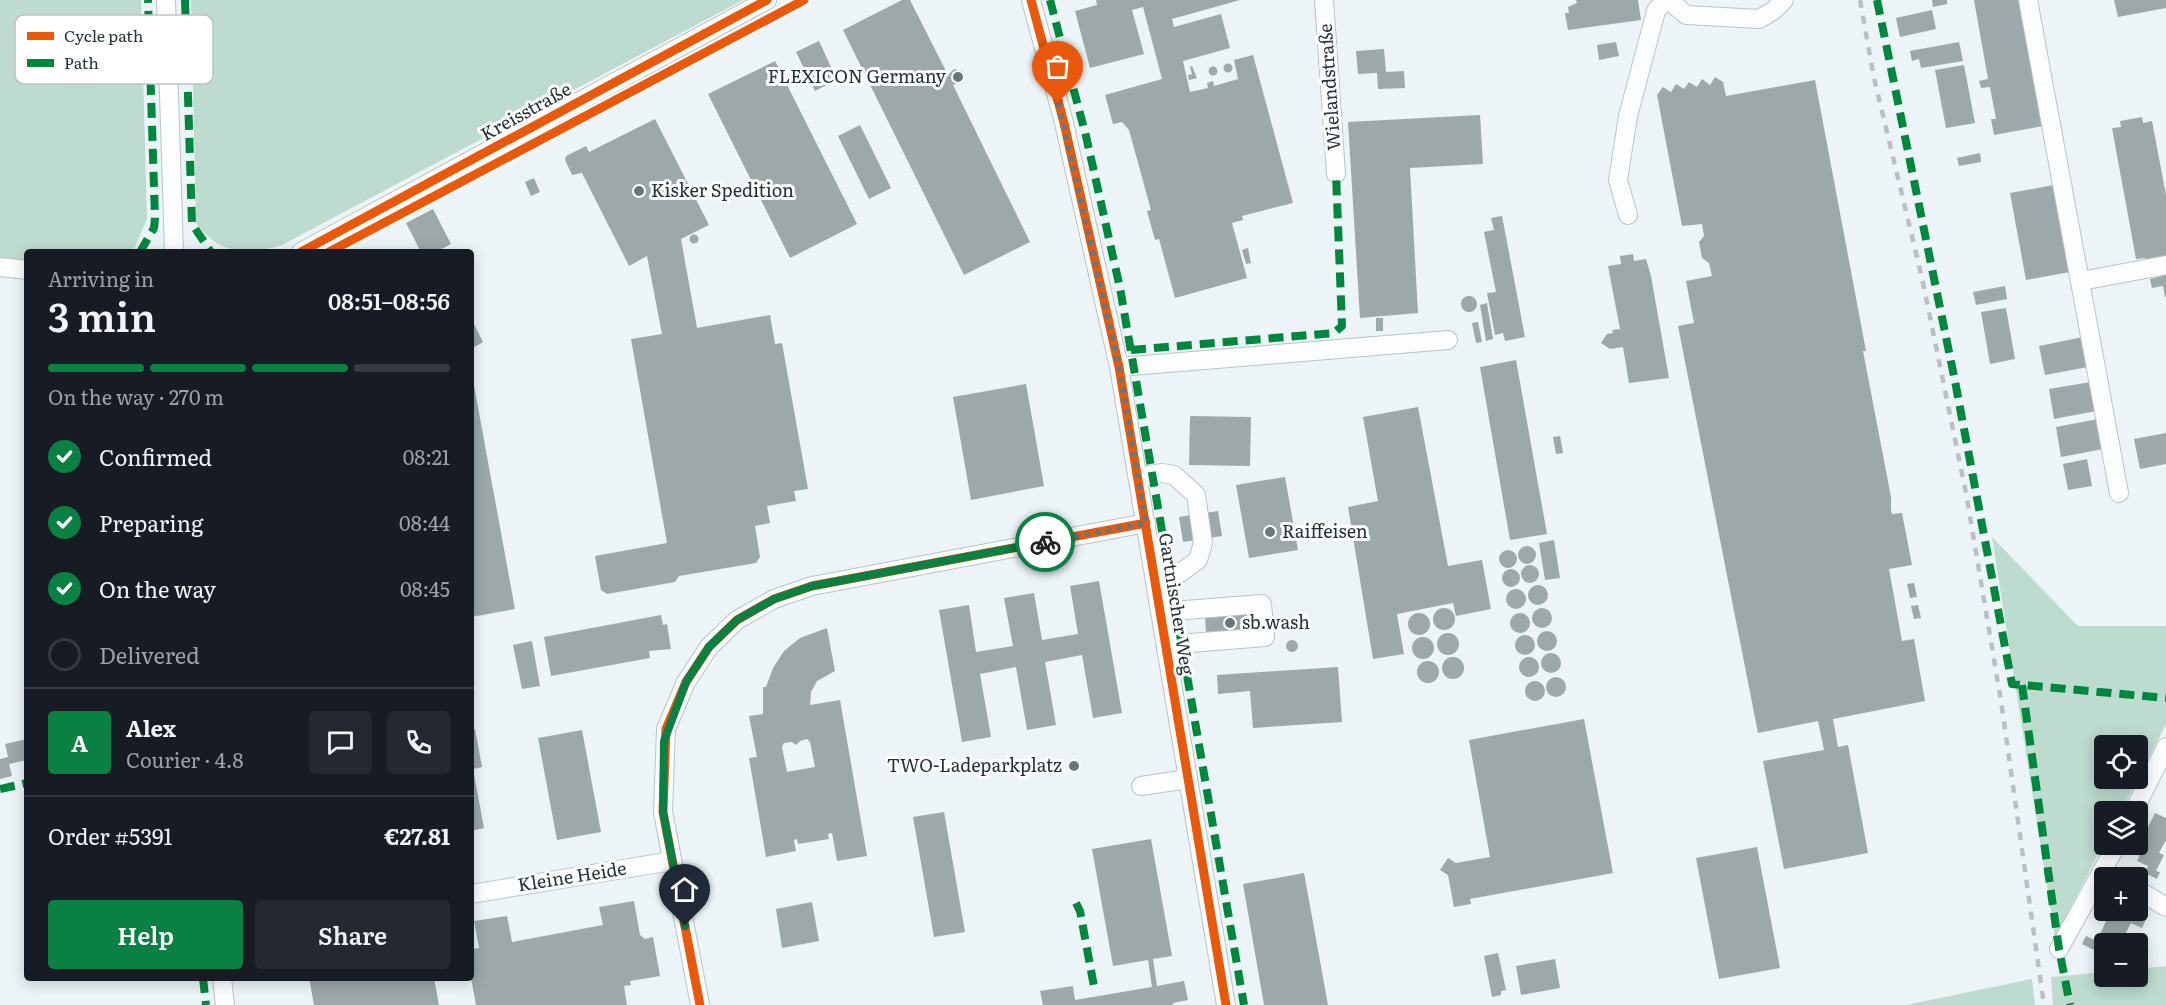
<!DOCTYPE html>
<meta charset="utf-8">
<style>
body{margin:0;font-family:Literata,serif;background:#242831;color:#f1f3f6;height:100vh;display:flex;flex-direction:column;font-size:22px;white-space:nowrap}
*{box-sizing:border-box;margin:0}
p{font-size:20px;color:#9ea1a6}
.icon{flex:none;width:33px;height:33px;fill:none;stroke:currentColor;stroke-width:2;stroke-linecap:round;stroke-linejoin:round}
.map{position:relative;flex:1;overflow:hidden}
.details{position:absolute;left:24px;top:249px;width:450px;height:732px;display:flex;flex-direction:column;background:#171b24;border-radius:6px;box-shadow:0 3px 15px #0003}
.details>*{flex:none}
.buttons{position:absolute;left:2094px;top:735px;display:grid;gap:12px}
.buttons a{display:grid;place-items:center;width:54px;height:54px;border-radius:6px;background:#171b24;box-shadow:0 3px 15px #0003;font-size:30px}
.pin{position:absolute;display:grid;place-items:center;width:51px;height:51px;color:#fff;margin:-62px -26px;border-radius:50% 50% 50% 0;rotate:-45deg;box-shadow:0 0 6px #0007}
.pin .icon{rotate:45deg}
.courier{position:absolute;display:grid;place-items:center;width:60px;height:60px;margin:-30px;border:4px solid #0b8043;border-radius:50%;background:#fff;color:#222;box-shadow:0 2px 8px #0007}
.summary em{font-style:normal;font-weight:600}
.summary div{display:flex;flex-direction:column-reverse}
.summary{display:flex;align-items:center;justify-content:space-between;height:102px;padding:0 24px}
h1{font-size:39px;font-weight:600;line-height:45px}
.bar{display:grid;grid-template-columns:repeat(4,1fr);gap:9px 6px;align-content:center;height:72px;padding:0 24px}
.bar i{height:8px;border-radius:4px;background:#363941}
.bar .current{background:#0b8043}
.bar p{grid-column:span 4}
.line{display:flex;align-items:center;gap:15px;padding:0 24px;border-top:2px solid #363941}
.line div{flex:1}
.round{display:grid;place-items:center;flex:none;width:63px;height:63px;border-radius:6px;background:#242831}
ol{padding:0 24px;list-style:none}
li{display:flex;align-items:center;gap:18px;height:66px}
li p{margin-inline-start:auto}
li .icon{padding:6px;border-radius:50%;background:#0b8043;color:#fff;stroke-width:4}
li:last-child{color:#9ea1a6}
li i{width:33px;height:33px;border:3px solid #363941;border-radius:50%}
.cta{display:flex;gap:12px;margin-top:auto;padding:12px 24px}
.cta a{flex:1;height:69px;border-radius:6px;background:#0b8043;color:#fff;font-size:24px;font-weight:600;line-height:69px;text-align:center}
.cta a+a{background:#242831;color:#f1f3f6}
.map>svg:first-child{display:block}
</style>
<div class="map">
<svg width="2166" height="1005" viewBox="0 0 2166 1005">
<rect width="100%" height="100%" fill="#ecf4f7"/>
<path fill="#bddbce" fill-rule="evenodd" d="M 0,0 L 141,0 L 147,219 L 134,249 L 127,252 L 27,252 L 27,260 L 0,258 Z
M 191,0 L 743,0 L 282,245 C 248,255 219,255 196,223 Z
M 1992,537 L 2078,626 L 2166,626 L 2166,724 L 2121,811 L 2104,812 L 2104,843 L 2055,937 ZM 2104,746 L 2138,746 L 2138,778 L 2104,778 Z
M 2166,966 L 2166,1005 L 2053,1005 L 2051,977 L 2104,972 L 2104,976 L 2138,976 L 2138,969 Z
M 2032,979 L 2035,1005 L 1906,1005 Z"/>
<path fill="#9ca8a9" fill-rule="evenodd" d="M 902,0 L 910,0 L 948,75 L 954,69 L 963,71 L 964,81 L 953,85 L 1030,242 L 964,275 L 843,30 Z
M 1096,0 L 1240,0 L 1172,19 L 1174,27 L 1221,14 L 1230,48 L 1183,61 L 1190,92 L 1208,88 L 1207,83 L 1213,81 L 1214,86 L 1238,79 L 1234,60 L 1253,55 L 1293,203 L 1242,216 L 1243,220 L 1232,223 L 1247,278 L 1175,298 L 1159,239 L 1155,240 L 1147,211 L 1151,210 L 1129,130 L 1122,122 L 1113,124 L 1105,95 L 1162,79 L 1143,7 L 1132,10 L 1144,54 L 1090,68 L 1075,11 L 1097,5 Z
M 1576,0 L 1638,0 L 1641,20 L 1568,30 L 1565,13 L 1569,13 L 1568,7 L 1577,3 Z
M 1932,0 L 1947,0 L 1947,4 L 1933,7 Z
M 1974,0 L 2019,0 L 2043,126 L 1994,135 L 1991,119 L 1996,119 L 1990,87 L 1981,88 L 1979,81 L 1988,79 Z
M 2114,0 L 2166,0 L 2166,8 L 2118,17 Z
M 1932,10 L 1936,29 L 1900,37 L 1896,18 Z
M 819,41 L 837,80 L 815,91 L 796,52 Z
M 1616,42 L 1619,56 L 1599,60 L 1597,45 Z
M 1959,42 L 1963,61 L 1921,68 L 1919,59 L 1912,61 L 1910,51 Z
M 1384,49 L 1386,72 L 1404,71 L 1405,88 L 1378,89 L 1377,73 L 1358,74 L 1356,51 Z
M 775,61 L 857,224 L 790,258 L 708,94 Z
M1223.5 68a4.5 4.5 0 1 1 9 0a4.5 4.5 0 1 1-9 0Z
M 1964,65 L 1975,123 L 1946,128 L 1935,70 Z
M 1192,66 L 1197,78 L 1189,80 L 1188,75 L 1192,74 L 1190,67 Z
M1208.5 71a4.5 4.5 0 1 1 9 0a4.5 4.5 0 1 1-9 0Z
M 1715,77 L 1723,82 L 1726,96 L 1815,80 L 1866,351 L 1863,351 L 1891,497 L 1891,510 L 1892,514 L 1902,513 L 1912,565 L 1889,569 L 1902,641 L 1914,639 L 1925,701 L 1833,719 L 1838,747 L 1848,745 L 1868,853 L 1784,869 L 1763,761 L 1824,750 L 1818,721 L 1758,733 L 1678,326 L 1694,323 L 1686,281 L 1712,276 L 1709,263 L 1702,258 L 1699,242 L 1704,236 L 1702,224 L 1682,226 L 1657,95 L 1663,87 L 1671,92 L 1676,84 L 1684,89 L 1689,82 L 1697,87 L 1702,79 L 1710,85 Z
M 1480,115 L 1483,164 L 1410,168 L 1418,313 L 1360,318 L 1348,122 Z
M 2142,117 L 2143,123 L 2152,121 L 2166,195 L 2166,259 L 2146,263 L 2145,258 L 2136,259 L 2112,128 L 2121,127 L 2120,121 Z
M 655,119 L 709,225 L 681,239 L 697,328 L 770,315 L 775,344 L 782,343 L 808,489 L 794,491 L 796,501 L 767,506 L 770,523 L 755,526 L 760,557 L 756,563 L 679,576 L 675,582 L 607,594 L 601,590 L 595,556 L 667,543 L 631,339 L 662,334 L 647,256 L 629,266 L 582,173 L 572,175 L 565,160 L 566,156 L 586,146 L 589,152 Z
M 860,125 L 891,188 L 869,199 L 838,136 Z
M 1980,153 L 1981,162 L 1959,166 L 1957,158 Z
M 534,178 L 540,192 L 531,196 L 525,182 Z
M 2054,185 L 2070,272 L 2026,280 L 2010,193 Z
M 433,209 L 451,244 L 436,252 L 421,252 L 406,223 Z
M 1502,216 L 1525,337 L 1505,341 L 1503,333 L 1495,335 L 1487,293 L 1496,292 L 1484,232 L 1494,230 L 1491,218 Z
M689.5 239a4.5 4.5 0 1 1 9 0a4.5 4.5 0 1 1-9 0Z
M 1248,248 L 1251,263 L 1246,264 L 1242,250 Z
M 1633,254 L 1634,261 L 1646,259 L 1651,276 L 1669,378 L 1629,383 L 1623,347 L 1610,349 L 1601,343 L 1607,334 L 1613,333 L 1612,330 L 1620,329 L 1608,266 L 1621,264 L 1620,256 Z
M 2166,275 L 2166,297 L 2165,297 L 2163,286 L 2152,288 L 2150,279 Z
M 2005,286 L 2007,299 L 1976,305 L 1973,292 Z
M1461 304a8 8 0 1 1 16 0a8 8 0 1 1-16 0Z
M 1487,303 L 1493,339 L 1486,341 L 1480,305 Z
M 2006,308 L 2015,359 L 1990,364 L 1981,312 Z
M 471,318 L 483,342 L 471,349 Z
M 1376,318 L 1383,318 L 1383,331 L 1376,331 Z
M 1478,322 L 1482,342 L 1476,343 L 1472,323 Z
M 2083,337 L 2088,367 L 2045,375 L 2039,346 Z
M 1516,360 L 1547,534 L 1510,540 L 1480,367 Z
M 471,369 L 515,609 L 471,617 Z
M 2091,382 L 2096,411 L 2054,419 L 2049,389 Z
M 1026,384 L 1044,486 L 971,500 L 953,397 Z
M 1418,407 L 1448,566 L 1482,560 L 1491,609 L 1456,616 L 1453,603 L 1397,614 L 1404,654 L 1373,659 L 1348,507 L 1378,501 L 1363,417 Z
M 1190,416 L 1251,417 L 1250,466 L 1189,465 Z
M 2098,419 L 2103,449 L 2061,457 L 2056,427 Z
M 2166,433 L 2166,464 L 2140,469 L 2134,439 Z
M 1560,436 L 1563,453 L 1556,454 L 1553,437 Z
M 2087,459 L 2092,486 L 2068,490 L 2063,464 Z
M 1285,477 L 1298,550 L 1249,558 L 1236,485 Z
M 1218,511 L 1222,536 L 1183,542 L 1179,517 Z
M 1554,540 L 1560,578 L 1545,580 L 1539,543 Z
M1518 555a9 9 0 1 1 18 0a9 9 0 1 1-18 0Z
M1499 559a9 9 0 1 1 18 0a9 9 0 1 1-18 0Z
M1521 574a9 9 0 1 1 18 0a9 9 0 1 1-18 0Z
M1502 578a9 9 0 1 1 18 0a9 9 0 1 1-18 0Z
M 1099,581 L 1122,713 L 1093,718 L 1082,655 L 1045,662 L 1056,725 L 1027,730 L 1016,667 L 980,674 L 991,737 L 962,742 L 939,610 L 969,605 L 976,652 L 1013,646 L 1004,598 L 1034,593 L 1042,640 L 1078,634 L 1070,586 Z
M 1914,583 L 1917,597 L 1910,598 L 1907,584 Z
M1528 595a10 10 0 1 1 20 0a10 10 0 1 1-20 0Z
M1506 599a10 10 0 1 1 20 0a10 10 0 1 1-20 0Z
M 1918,605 L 1921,618 L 1914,619 L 1911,606 Z
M1532 618a10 10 0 1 1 20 0a10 10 0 1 1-20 0Z
M1433 619a11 11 0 1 1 22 0a11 11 0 1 1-22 0Z
M1510 623a10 10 0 1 1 20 0a10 10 0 1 1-20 0Z
M1408 624a11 11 0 1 1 22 0a11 11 0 1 1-22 0Z
M 1254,614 L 1255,629 L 1206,632 L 1205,617 Z
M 661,615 L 663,625 L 667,624 L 671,649 L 649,651 L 650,658 L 551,676 L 544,637 Z
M 827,628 L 835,671 L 817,681 L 811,692 L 810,705 L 840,700 L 867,856 L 837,861 L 832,833 L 828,834 L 829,839 L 798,844 L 797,839 L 794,840 L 796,851 L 766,857 L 749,758 L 757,757 L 749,716 L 763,714 L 763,687 L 766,687 L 773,668 L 784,651 L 800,638 ZM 807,739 L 810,742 L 815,767 L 787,772 L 782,747 L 784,743 L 792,742 L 796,745 L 800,741 Z
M1537 641a10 10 0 1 1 20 0a10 10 0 1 1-20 0Z
M1437 644a11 11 0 1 1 22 0a11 11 0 1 1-22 0Z
M1515 645a10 10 0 1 1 20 0a10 10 0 1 1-20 0Z
M1412 648a11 11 0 1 1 22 0a11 11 0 1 1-22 0Z
M1286 646a6 6 0 1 1 12 0a6 6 0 1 1-12 0Z
M 532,641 L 540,686 L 522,689 L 513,645 Z
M1541 663a10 10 0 1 1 20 0a10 10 0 1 1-20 0Z
M1519 667a10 10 0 1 1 20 0a10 10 0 1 1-20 0Z
M1442 668a11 11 0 1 1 22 0a11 11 0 1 1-22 0Z
M1417 672a11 11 0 1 1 22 0a11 11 0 1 1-22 0Z
M 1338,667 L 1342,722 L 1253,728 L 1250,691 L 1218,694 L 1217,675 Z
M1546 687a10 10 0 1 1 20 0a10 10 0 1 1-20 0Z
M1525 691a10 10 0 1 1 20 0a10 10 0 1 1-20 0Z
M 1584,719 L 1613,873 L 1470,899 L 1471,904 L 1454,907 L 1448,875 L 1440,870 L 1448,858 L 1456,863 L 1490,857 L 1469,740 Z
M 475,729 L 482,767 L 473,769 L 484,828 L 471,831 L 471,730 Z
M 582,730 L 601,832 L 557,840 L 538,738 Z
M 27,739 L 27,760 L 9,764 L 12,776 L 0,779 L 0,759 L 8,757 L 5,744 Z
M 944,812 L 965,932 L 934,937 L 913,817 Z
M 2155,813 L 2166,818 L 2166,840 L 2159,853 L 2164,855 L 2156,871 L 2160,872 L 2157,879 L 2145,873 L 2148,866 L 2137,861 L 2144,845 L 2140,843 Z
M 1151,839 L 1172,956 L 1153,959 L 1157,986 L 1184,981 L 1188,1000 L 1173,1003 L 1173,1005 L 1043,1005 L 1040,991 L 1073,986 L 1075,1000 L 1152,987 L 1148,960 L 1113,966 L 1092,849 Z
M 1757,847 L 1780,968 L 1719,979 L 1696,858 Z
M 1304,873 L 1328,1005 L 1264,1005 L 1243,884 Z
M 634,901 L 640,935 L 645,939 L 653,937 L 660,976 L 630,981 L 631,985 L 624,986 L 627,1005 L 476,1005 L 471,978 L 471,949 L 479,948 L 474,921 L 507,916 L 512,942 L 603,925 L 599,907 Z
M 812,902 L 819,941 L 782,948 L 776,909 Z
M 2138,909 L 2148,915 L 2142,928 L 2131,923 L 2120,944 L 2104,944 L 2104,955 L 2082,944 L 2086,936 L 2097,941 L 2111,910 Z
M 1498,953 L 1506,990 L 1501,991 L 1501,995 L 1492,997 L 1484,956 Z
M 1555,959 L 1560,988 L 1521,995 L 1516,966 Z
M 309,978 L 434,978 L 439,1005 L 314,1005 Z"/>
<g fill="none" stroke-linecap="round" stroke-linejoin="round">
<defs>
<path id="minor" d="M 166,0 L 174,252
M 1031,0 L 1064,123 L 1119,367 L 1226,1005
M 1324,0 L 1336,174
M 1669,0 L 1686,15 L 1759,19 L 1773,11 L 1784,0
M 2028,0 L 2119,493
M 1628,215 L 1618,180 L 1628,116 L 1656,11 L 1665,0
M 301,252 L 767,0
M 0,267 L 27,270
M 2081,281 L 2166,265
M 1119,367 L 1448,340
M 1138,477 L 1162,473 L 1174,475 L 1196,495 L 1203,543 L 1198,560 L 1180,573 L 1154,576
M 1160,612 L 1262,604 L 1265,637 L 1166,645
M 1141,786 L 1188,779
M 2133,812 L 2166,747
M 2138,890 L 2166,907
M 471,894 L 672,861
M 2059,949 L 2117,844
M 222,978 L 225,1005
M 700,1005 L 663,812 L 666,729 L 686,682 L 709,647 L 737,620 L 774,599 L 812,586 L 1146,523"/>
</defs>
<use href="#minor" stroke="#b8c3c7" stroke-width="20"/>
<use href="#minor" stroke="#fcfdfe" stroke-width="18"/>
<path stroke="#bcbfc1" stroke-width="4.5" stroke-dasharray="8 8" stroke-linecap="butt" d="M 1860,0 L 1874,78 L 1922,278 L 1966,493 L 2001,701 L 2044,1005"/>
<path stroke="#00873e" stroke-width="8" stroke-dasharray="15 8" stroke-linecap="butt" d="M 185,0 L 192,224 L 211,252
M 1050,0 L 1086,136 L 1120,288 L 1244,1005
M 1877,0 L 1955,381 L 2012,684 L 2166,698
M 140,252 L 154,228 L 155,218 L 148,0
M 1131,350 L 1334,333 L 1342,326 L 1336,174
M 2022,685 L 2059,949 L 2070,1005
M 0,789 L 27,783
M 1076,903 L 1080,911 L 1095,992
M 203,978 L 206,1005"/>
<defs>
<path id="cycleway" d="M 1031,0 L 1064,123 L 1119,367 L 1226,1005
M 301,252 L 767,0
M 329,252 L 804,0
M 700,1005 L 663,812 L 666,729 L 686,682 L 709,647 L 737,620 L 774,599 L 812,586 L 1146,523"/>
</defs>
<use href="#cycleway" stroke="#fff" stroke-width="13"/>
<use href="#cycleway" stroke="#e8590c" stroke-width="9"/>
</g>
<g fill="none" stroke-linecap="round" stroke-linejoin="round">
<path stroke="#69767a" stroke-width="6" stroke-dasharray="0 10.8" d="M 1045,542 L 1146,523 L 1119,367 L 1058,103"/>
<path stroke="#0b8043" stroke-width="8" d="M 685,926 L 663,812 L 664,741 L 686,682 L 709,647 L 737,620 L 774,599 L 812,586 L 1045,542"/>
</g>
<g fill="#69767a" stroke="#fff" stroke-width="2">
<circle cx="958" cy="77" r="6"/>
<circle cx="639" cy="191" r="6"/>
<circle cx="1270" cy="532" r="6"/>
<circle cx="1230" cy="623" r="6"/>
<circle cx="1074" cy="766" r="6"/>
</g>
<g text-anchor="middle" stroke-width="6" stroke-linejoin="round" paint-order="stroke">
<g font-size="18" fill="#223237" stroke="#fff" text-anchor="start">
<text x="946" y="83" text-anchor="end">FLEXICON Germany</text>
<text x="651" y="197">Kisker Spedition</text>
<text x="1282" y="538">Raiffeisen</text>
<text x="1242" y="629">sb.wash</text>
<text x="1062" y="772" text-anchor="end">TWO-Ladeparkplatz</text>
</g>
<g font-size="18" fill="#223237" stroke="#fff">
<text transform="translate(1330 87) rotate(-94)" y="6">Wielandstraße</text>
<text transform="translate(526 112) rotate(-29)" y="6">Kreisstraße</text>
<text transform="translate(1176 604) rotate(81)" y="6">Gartnischer Weg</text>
<text transform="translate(572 877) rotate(-9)" y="6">Kleine Heide</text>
</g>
</g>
<rect x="15" y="15" width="198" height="69" rx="9" fill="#fff" stroke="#bdc2c3" stroke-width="1.5"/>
<rect x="27" y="32" width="27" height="8" fill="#e8590c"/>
<rect x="27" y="59" width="27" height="8" fill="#00873e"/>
<g font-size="16" fill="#223237">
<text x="64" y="42">Cycle path</text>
<text x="64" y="69">Path</text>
</g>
</svg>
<div class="buttons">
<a><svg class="icon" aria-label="locate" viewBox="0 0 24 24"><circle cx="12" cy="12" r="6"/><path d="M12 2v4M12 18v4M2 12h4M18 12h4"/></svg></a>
<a><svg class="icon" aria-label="layers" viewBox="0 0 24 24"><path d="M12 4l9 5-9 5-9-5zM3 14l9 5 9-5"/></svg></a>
<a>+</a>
<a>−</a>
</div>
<div class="pin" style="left:1058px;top:103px;background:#ea580c"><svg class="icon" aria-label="bag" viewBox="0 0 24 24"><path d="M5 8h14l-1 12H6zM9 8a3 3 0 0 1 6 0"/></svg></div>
<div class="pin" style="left:685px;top:926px;background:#1f2937"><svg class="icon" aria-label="home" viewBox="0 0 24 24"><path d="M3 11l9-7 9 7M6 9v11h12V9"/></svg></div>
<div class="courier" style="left:1045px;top:542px"><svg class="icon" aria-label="bike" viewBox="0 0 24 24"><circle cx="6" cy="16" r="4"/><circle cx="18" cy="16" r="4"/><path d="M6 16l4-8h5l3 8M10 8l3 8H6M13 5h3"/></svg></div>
<section class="details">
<div class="summary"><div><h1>3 min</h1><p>Arriving in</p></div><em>08:51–08:56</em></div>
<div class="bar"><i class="current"></i><i class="current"></i><i class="current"></i><i></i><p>On the way · 270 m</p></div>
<ol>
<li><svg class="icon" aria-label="check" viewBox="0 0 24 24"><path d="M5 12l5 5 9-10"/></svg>Confirmed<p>08:21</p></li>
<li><svg class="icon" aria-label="check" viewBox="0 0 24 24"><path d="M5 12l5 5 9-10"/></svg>Preparing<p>08:44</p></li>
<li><svg class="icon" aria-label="check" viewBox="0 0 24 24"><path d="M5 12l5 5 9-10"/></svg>On the way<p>08:45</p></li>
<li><i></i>Delivered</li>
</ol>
<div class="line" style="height:108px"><b class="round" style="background:#0b8043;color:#fff">A</b><div><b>Alex</b><p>Courier · 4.8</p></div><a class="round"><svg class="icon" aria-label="chat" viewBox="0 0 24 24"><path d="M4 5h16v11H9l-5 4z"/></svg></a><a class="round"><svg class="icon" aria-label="phone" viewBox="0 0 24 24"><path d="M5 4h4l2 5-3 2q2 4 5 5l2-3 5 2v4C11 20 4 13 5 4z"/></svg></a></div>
<div class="line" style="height:78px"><div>Order #5391</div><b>€27.81</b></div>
<div class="cta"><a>Help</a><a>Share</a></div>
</section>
</div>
